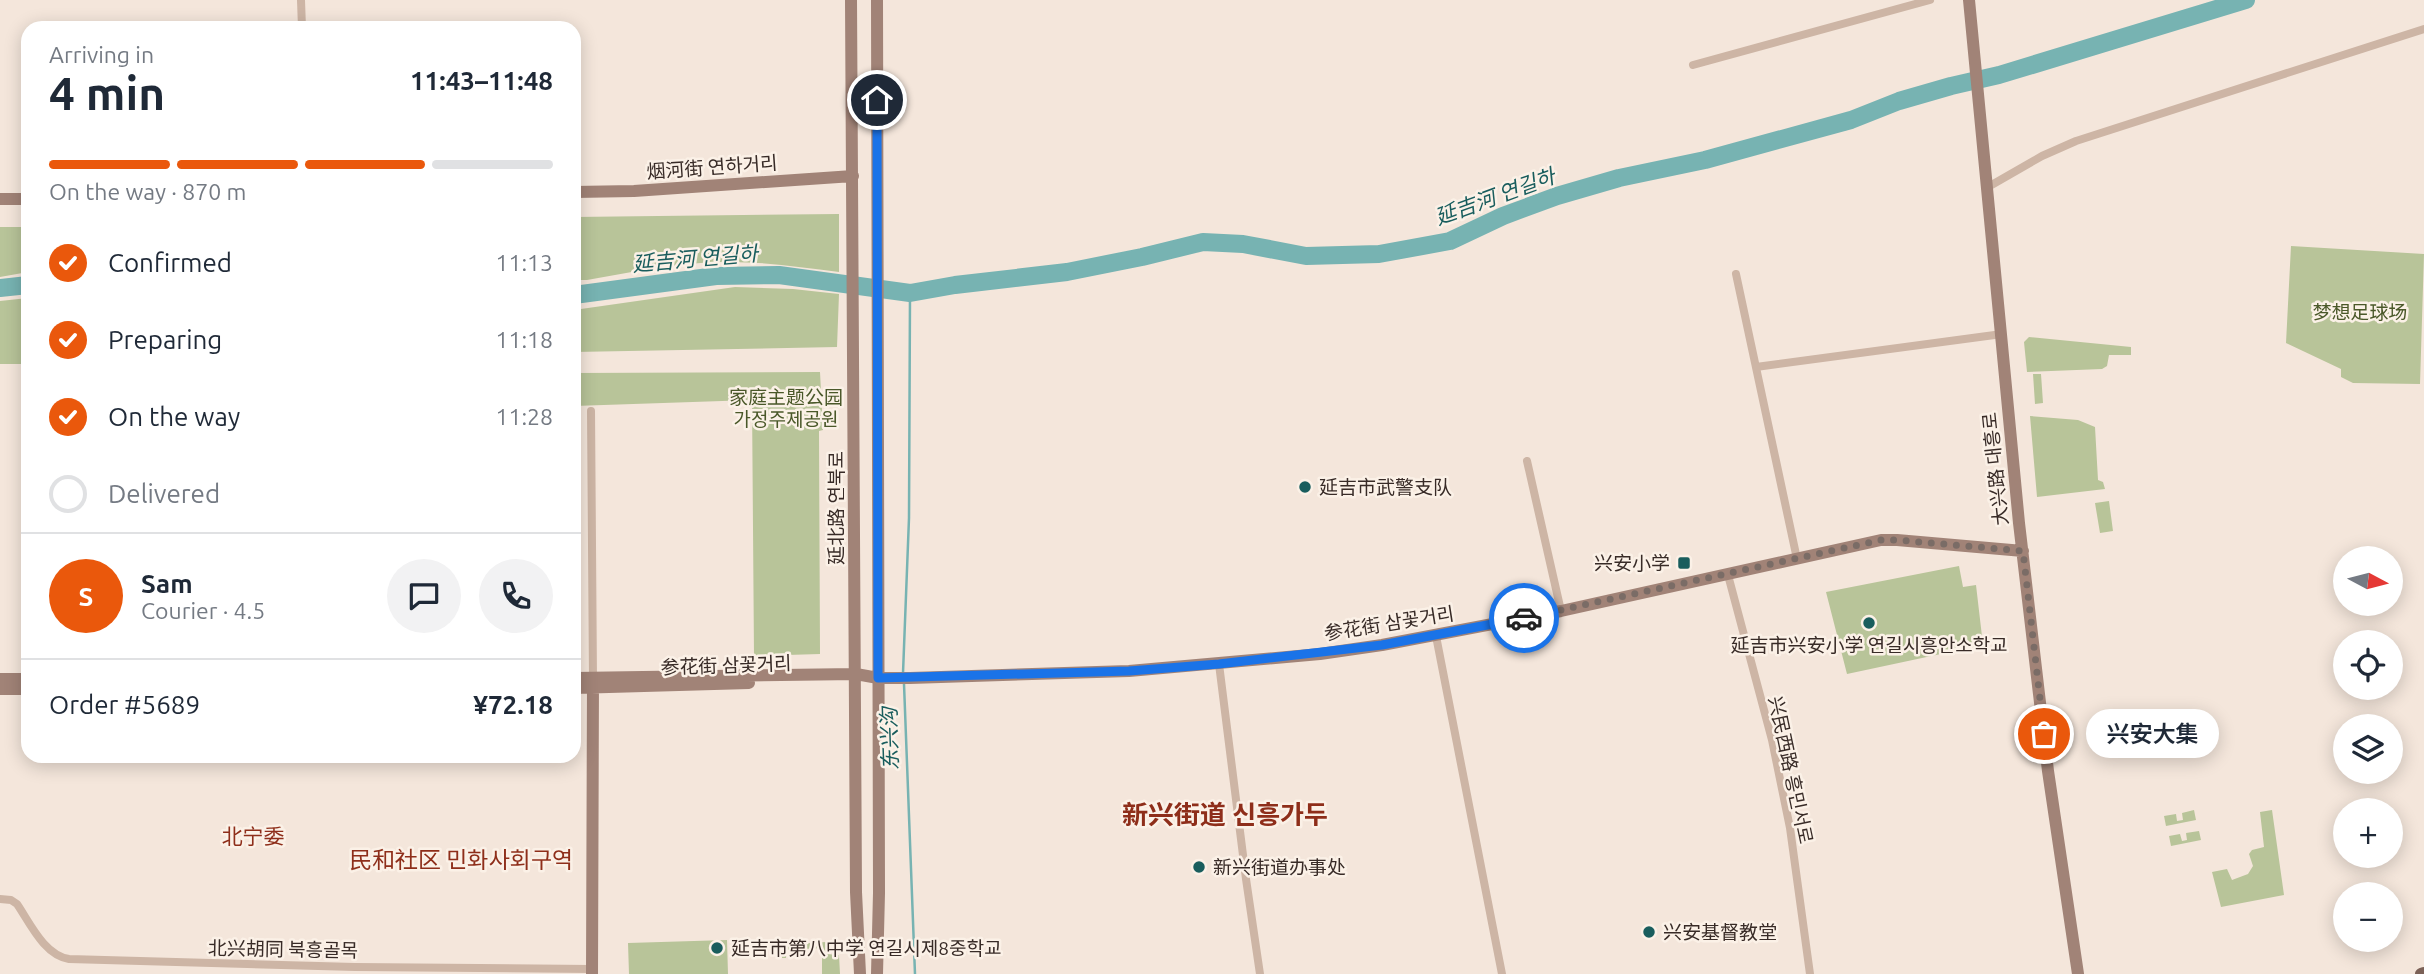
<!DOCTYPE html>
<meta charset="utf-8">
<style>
body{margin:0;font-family:Ubuntu,"Noto Sans SC","Noto Sans KR",sans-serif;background:#f2f2f3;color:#1f2937;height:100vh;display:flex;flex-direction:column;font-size:26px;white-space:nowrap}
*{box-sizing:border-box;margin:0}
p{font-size:23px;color:#747a83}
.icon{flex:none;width:38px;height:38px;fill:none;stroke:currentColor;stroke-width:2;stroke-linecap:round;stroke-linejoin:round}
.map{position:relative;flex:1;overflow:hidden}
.drawer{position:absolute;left:21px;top:21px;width:560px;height:742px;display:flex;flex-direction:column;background:#fff;border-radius:21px;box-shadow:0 4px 18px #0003}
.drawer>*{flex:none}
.needle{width:46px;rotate:97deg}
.buttons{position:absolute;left:2333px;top:546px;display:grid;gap:14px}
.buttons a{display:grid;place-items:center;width:70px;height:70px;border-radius:50%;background:#fff;box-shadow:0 4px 18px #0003;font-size:35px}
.pin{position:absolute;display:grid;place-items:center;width:60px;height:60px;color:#fff;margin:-30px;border:4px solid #fff;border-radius:50%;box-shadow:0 2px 7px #0007}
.courier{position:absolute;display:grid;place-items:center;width:70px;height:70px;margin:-35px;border:5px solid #1a73e8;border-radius:50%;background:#fff;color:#222;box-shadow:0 2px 9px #0007}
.bubble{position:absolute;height:49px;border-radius:24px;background:#fff;box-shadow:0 4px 18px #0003;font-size:23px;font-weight:600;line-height:49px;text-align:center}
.headline em{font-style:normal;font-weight:600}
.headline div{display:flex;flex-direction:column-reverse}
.headline{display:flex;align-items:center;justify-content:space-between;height:119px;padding:0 28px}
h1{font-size:46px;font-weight:600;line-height:52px}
.bar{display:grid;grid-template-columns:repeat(4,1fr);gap:10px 7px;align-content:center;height:84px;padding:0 28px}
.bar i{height:9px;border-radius:5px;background:#e0e1e3}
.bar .current{background:#ea580c}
.bar p{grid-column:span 4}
.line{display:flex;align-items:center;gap:18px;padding:0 28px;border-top:2px solid #e0e1e3}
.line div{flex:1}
.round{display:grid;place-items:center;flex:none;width:74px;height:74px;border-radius:37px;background:#f2f2f3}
ol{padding:0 28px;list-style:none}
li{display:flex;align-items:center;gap:21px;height:77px}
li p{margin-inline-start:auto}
li .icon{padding:7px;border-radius:50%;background:#ea580c;color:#fff;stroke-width:4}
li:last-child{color:#747a83}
li i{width:38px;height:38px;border:4px solid #e0e1e3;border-radius:50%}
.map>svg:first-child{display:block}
</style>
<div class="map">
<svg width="2424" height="974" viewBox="0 0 2424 974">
<rect width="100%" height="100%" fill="#f4e6db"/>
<path fill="#b8c499" d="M 839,214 L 839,272 C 800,267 760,261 721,262 C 676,263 632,272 587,280 L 574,280 L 574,217 Z
M 0,227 L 28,227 L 28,272 L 0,277 Z
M 2291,246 L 2424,254 L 2420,384 L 2353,383 L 2341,377 L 2341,369 L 2286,343 Z
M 735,287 L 793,289 L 839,294 L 837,347 L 574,352 L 574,310 Z
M 28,298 L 28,364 L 0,364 L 0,301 Z
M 2029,337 L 2131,347 L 2131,355 L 2109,355 L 2107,366 L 2102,369 L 2027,372 L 2024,342 Z
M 820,372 L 823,430 L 819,431 L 820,654 L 754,656 L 752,400 L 574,406 L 574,373 Z
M 2033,374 L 2041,374 L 2043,403 L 2035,404 Z
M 2030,416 L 2078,420 L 2095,427 L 2098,480 L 2103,482 L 2105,489 L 2037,497 Z
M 2109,501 L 2113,531 L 2100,533 L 2095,503 Z
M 1959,566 L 1963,587 L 1976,585 L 1983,645 L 1847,674 L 1826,592 Z
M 2194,810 L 2196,820 L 2166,826 L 2164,816 L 2176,814 L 2177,821 L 2183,820 L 2182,813 Z
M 2272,810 L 2284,895 L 2221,907 L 2212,872 L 2227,869 L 2232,880 L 2248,874 L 2253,866 L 2249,854 L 2252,850 L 2264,847 L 2260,812 Z
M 2199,831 L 2201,840 L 2171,846 L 2169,836 L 2180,834 L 2182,841 L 2187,840 L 2186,833 Z
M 727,940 L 728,974 L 629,974 L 628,943 Z
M 826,942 L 826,954 L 839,955 L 840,974 L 822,974 L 822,948 L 786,950 L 786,958 L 782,958 L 781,945 Z"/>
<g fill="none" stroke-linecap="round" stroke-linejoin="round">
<path stroke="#77b3b2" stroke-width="2.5" d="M 903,673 L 909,518 L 910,293
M 904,684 L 915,974"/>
<path stroke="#77b3b2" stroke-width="18" d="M 0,288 L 28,285
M 574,295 L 716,276 L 779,275 L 910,293 L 955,285 L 1067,272 L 1142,257 L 1203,242 L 1243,244 L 1306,256 L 1379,254 L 1450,241 L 1503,216 L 1557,196 L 1619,178 L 1705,160 L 1851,120 L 1899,101 L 1951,86 L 1999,75 L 2246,0"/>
<path stroke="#cdb5a5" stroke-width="8" d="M 301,0 L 302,28
M 1693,65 L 1930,0
M 1988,187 L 2042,156 L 2076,141 L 2424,29
M 1736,274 L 1797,559
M 1756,367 L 2002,334
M 591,411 L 593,678
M 1527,461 L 1561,611
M 1728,575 L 1772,740 L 1790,828 L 1810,974
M 1436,636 L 1502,974
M 1219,664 L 1246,879 L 1260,974
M 0,899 L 11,900 L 17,904 C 30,923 44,955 69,959 L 355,967 L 592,969"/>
<path stroke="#a18377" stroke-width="12" d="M 851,0 L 856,892 L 860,974
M 1969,0 L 2019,523 L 2048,771 L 2078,974
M 574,192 L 634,191 L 853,176
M 0,199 L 28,199
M 574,678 L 856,674 L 878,678 L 910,678 L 1129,671 L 1320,654 L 1382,645 L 1561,611 L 1881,540 L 1897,540 L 2023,551
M 0,679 L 28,679
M 574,688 L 749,683
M 0,689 L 28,689
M 592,974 L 593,680
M 877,974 L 879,893 L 877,0"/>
<path stroke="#7b6157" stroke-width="12" d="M 2421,974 L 2424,973"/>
</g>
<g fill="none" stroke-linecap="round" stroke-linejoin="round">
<path stroke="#7a6c66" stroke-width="7" stroke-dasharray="0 12.6" d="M 1524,618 L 1881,540 L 1897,540 L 2023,551 L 2044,734"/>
<path stroke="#1a73e8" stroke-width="9" d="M 877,100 L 878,678 L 1129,671 L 1219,664 L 1382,645 L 1524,618"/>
</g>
<g fill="#195d5d" stroke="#fbf1e7" stroke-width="2.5">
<circle cx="1305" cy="487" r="7"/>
<rect x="1677" y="556" width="14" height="14" rx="3.5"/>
<circle cx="1869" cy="623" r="7"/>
<circle cx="1199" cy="867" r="7"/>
<circle cx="1649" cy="932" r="7"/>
<circle cx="717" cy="948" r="7"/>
</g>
<g text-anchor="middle" stroke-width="5" stroke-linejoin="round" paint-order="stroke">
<g font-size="19" fill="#382b27" stroke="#fbf1e7">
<text transform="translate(712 167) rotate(-4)" y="7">烟河街 연하거리</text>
<text transform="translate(1995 469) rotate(-96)" y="7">大兴路 대흥로</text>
<text transform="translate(836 508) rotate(-90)" y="7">延北路 연북로</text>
<text transform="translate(1389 623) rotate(-9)" y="7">参花街 삼꽃거리</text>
<text transform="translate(726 665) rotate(-2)" y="7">参花街 삼꽃거리</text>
<text transform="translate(1791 770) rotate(78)" y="7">兴民西路 흥민서로</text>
<text transform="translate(283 949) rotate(1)" y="7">北兴胡同 북흥골목</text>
</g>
<g font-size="19" fill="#4a5829" stroke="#fbf1e7">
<text x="2360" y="319">梦想足球场</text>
<text x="786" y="404">家庭主题公园<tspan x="786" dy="22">가정주제공원</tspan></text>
</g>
<g font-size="19" fill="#382b27" stroke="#fbf1e7" text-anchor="start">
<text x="1319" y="494">延吉市武警支队</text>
<text x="1670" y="570" text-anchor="end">兴安小学</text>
<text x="1869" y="652" text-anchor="middle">延吉市兴安小学 연길시흥안소학교</text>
<text x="1213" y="874">新兴街道办事处</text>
<text x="1663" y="939">兴安基督教堂</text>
<text x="731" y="955">延吉市第八中学 연길시제8중학교</text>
</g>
<g font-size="21" font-style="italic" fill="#195d5d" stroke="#fbf1e7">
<text transform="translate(1495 197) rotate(-20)" y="7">延吉河 연길하</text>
<text transform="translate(695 259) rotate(-5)" y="7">延吉河 연길하</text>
<text transform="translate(890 739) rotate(-92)" y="7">东兴沟</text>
</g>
<g font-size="21" fill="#8e2e1a" stroke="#fbf1e7">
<text x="253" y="844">北宁委</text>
</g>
<g font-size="23" fill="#8e2e1a" stroke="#fbf1e7">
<text x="461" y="868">民和社区 민화사회구역</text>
</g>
<g font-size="26" font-weight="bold" fill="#8e2e1a" stroke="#fbf1e7">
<text x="1225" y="824">新兴街道 신흥가두</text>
</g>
</g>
</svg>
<div class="buttons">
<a><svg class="needle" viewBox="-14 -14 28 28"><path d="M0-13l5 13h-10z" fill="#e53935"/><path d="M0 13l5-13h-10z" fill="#747a83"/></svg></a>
<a><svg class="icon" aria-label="locate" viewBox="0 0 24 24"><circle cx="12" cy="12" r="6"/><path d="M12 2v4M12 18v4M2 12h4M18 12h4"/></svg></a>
<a><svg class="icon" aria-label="layers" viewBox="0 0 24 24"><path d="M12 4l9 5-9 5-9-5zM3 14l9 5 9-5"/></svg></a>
<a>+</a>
<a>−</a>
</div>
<div class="pin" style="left:2044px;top:734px;background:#ea580c"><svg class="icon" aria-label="bag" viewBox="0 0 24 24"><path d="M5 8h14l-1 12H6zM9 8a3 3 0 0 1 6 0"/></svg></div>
<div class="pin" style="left:877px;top:100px;background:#1f2937"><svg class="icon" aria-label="home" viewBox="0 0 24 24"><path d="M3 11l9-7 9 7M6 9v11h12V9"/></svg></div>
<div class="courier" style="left:1524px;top:618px"><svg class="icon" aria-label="car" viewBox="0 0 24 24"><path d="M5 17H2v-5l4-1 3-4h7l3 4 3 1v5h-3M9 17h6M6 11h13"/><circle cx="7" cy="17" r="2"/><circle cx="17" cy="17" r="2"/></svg></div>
<div class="bubble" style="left:2086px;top:709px;width:133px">兴安大集</div>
<section class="drawer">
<div class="headline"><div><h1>4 min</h1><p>Arriving in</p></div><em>11:43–11:48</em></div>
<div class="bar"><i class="current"></i><i class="current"></i><i class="current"></i><i></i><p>On the way · 870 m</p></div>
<ol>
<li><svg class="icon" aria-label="check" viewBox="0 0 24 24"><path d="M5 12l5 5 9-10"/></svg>Confirmed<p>11:13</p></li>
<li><svg class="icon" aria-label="check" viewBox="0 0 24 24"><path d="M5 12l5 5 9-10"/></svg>Preparing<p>11:18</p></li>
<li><svg class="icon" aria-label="check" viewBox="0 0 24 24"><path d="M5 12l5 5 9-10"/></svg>On the way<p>11:28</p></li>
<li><i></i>Delivered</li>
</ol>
<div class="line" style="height:126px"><b class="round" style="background:#ea580c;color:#fff">S</b><div><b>Sam</b><p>Courier · 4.5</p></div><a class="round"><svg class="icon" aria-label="chat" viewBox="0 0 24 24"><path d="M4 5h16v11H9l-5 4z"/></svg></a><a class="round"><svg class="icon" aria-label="phone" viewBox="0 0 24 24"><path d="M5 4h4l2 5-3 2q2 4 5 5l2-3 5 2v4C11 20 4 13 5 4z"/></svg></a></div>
<div class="line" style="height:91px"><div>Order #5689</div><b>¥72.18</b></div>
</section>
</div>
